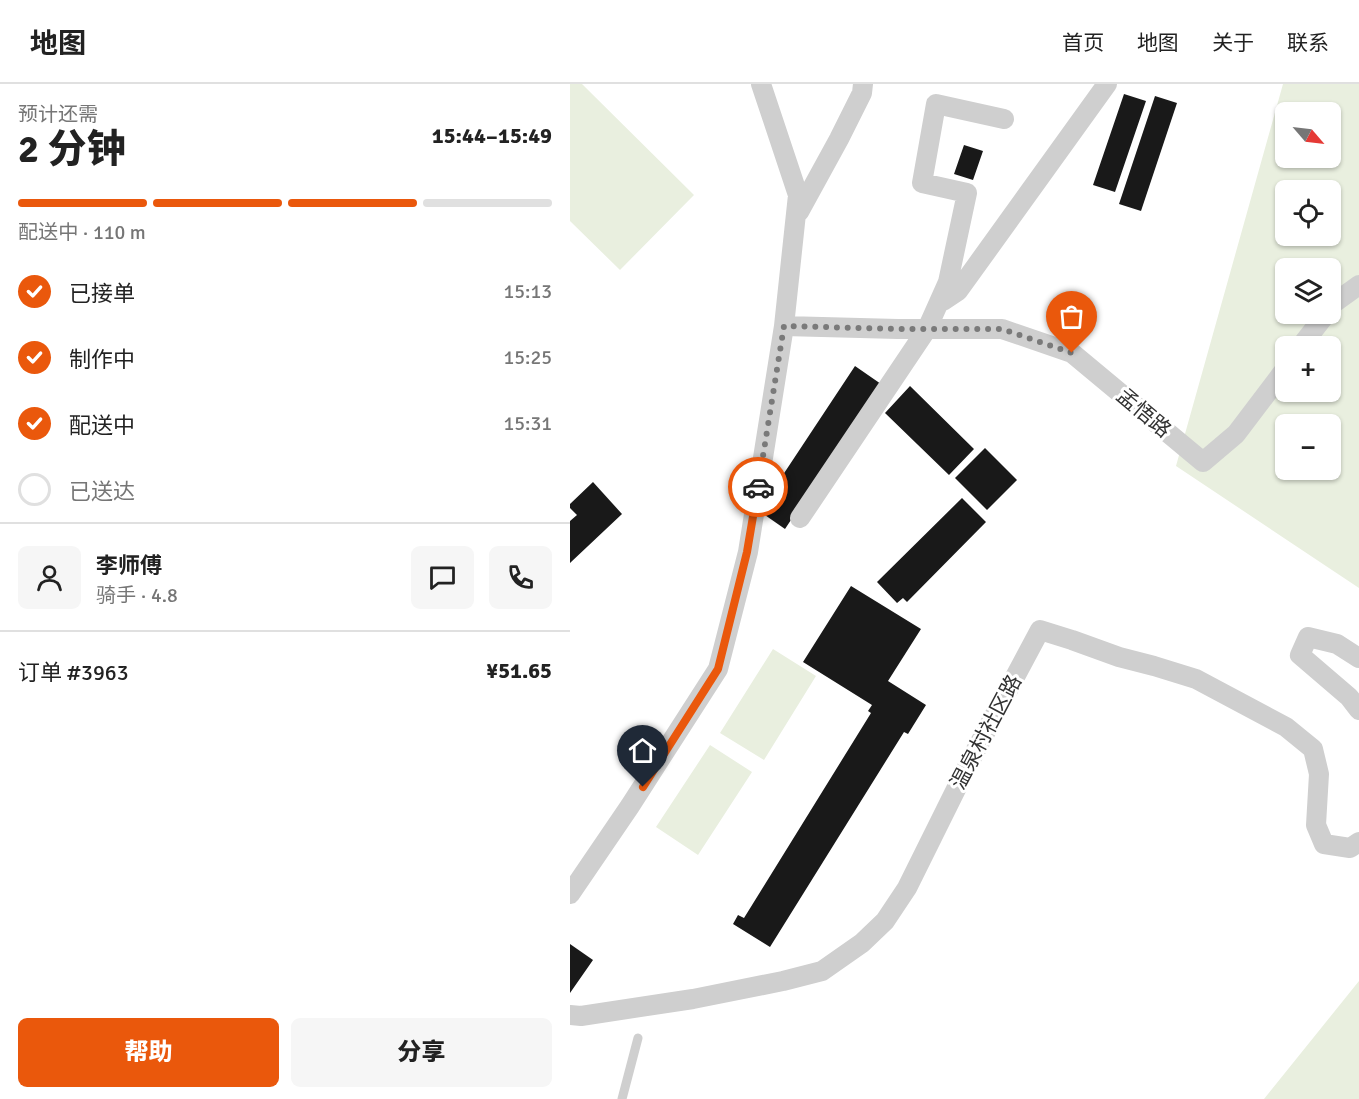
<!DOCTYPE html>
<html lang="zh">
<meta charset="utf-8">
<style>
body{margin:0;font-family:Signika,"Noto Sans SC",sans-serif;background:#f6f6f6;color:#222;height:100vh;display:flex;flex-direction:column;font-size:22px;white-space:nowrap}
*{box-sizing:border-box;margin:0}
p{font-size:20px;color:#767676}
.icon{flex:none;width:33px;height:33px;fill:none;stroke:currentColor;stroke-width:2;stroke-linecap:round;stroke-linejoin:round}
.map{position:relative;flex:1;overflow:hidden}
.sheet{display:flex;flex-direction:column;background:#fff;width:570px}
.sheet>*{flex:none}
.needle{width:39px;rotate:118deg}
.fabs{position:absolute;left:705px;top:18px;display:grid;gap:12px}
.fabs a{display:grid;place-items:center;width:66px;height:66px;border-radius:9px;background:#fff;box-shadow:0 2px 4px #0004;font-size:30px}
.pin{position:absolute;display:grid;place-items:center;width:51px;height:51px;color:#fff;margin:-62px -26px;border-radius:50% 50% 50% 0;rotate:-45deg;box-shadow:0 0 6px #0007}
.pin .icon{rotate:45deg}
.courier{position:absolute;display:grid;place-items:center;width:60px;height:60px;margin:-30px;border:4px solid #ea580c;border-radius:50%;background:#fff;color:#222;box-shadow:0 2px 8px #0007}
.summary em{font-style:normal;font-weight:800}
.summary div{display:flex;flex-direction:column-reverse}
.summary{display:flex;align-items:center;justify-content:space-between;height:102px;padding:0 18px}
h1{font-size:39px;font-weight:800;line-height:45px}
.bar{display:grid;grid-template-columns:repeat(4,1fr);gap:9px 6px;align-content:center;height:72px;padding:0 18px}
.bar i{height:8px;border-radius:4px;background:#e0e0e0}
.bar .active{background:#ea580c}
.bar p{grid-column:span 4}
.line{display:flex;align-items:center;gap:15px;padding:0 18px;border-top:2px solid #e0e0e0}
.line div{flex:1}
.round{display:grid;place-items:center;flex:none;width:63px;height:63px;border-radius:9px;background:#f6f6f6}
ol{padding:0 18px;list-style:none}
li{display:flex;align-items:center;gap:18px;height:66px}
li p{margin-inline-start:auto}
li .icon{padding:6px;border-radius:50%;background:#ea580c;color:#fff;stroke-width:4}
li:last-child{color:#767676}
li i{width:33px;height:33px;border:3px solid #e0e0e0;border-radius:50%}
.primary-button{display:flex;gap:12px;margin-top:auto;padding:12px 18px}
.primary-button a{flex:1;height:69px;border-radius:9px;background:#ea580c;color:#fff;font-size:24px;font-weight:800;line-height:69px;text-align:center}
.primary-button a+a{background:#f6f6f6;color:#222}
header{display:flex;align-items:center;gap:36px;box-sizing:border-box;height:84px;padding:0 30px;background:#fff;border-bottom:2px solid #e0e0e0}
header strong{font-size:28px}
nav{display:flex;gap:33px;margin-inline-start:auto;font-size:21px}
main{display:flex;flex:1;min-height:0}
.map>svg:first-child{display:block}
</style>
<header>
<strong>地图</strong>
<nav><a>首页</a><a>地图</a><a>关于</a><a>联系</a></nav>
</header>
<main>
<section class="sheet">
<div class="summary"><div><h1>2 分钟</h1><p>预计还需</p></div><em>15:44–15:49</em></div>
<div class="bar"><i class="active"></i><i class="active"></i><i class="active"></i><i></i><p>配送中 · 110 m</p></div>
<ol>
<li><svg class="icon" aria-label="check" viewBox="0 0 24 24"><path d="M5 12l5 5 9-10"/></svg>已接单<p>15:13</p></li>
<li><svg class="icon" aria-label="check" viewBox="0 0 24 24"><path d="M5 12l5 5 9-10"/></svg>制作中<p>15:25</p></li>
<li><svg class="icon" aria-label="check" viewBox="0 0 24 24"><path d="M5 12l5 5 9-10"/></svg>配送中<p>15:31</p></li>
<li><i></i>已送达</li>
</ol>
<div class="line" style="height:108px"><a class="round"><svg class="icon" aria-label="person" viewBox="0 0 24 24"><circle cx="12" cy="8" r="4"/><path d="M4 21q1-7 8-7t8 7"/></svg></a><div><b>李师傅</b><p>骑手 · 4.8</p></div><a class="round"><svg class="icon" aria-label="chat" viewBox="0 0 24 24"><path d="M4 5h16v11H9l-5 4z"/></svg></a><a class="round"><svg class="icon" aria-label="phone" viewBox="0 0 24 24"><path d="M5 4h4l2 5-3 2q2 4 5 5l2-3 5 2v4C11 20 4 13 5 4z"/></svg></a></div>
<div class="line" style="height:78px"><div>订单 #3963</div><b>¥51.65</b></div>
<div class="primary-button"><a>帮助</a><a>分享</a></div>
</section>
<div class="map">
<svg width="789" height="1015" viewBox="0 0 789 1015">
<rect width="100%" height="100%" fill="#fff"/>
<path fill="#e9efdf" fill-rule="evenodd" d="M 0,0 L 12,0 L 124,111 L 50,186 L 0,137 Z
M 713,0 L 789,0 L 789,504 L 606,382 ZM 716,28 L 760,28 L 760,74 L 716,74 ZM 716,106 L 760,106 L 760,152 L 716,152 ZM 716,184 L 760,184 L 760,230 L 716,230 ZM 716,262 L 760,262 L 760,308 L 716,308 ZM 716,340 L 760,340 L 760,386 L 716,386 Z
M 203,565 L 246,592 L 194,676 L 150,649 Z
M 140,661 L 182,688 L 128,771 L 86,743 Z
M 789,897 L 789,1015 L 694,1015 Z"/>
<path fill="#191919" d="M 554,10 L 576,17 L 545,108 L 523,101 Z
M 585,12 L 607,19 L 571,127 L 549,120 Z
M 394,61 L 413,67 L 403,96 L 384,90 Z
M 285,282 L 311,300 L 215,445 L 189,427 Z
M 340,302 L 404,365 L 379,391 L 315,329 Z
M 415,364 L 447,396 L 417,426 L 385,394 Z
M 23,398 L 52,430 L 0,479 L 0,437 L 7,431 L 0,424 L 0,420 Z
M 392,414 L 416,438 L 337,518 L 333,514 L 327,519 L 307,498 Z
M 281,502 L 351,545 L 318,597 L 356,621 L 338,650 L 334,648 L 200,863 L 163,840 L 168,831 L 174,834 L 301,629 L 298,627 L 302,621 L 233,578 Z
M 0,860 L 23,876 L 0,909 Z"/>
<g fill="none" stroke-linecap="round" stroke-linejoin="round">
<path stroke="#cfcfcf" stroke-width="9" d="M 52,1015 L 68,954"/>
<path stroke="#cfcfcf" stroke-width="20" d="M 191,0 L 228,111 L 214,242 L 328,245 L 432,245 L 502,269 L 633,378 L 666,350 L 716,284
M 229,128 L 269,55 L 292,9 L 293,0
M 373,217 L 388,207 L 537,0
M 760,224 L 764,219 L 789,201
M 731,262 L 756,230
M 230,434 L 357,245 L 378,198 L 397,109 L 352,99 L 366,20 L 434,35
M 789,574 L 767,560 L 738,553 L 730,571 L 779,613 L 789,626
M 0,810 L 60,722 L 148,585 L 178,468 L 214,242
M 0,931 L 11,932 L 123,915 L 213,897 L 252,887 L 292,859 L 315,837 L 337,804 L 399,679 L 470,546 L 502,556 L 549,573 L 584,582 L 626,595 L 716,643 L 743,665 L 749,690 L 746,741 L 754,760 L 780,764 L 789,758"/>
</g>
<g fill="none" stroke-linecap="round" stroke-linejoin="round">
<path stroke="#7a7a7a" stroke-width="6" stroke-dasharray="0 10.8" d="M 188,403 L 214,242 L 328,245 L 432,245 L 502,269"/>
<path stroke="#ea580c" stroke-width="8" d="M 73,703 L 148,585 L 177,468 L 188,403"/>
</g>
<g text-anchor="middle" stroke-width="6" stroke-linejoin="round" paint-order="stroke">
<g font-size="21" fill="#323232" stroke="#fff">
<text transform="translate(574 329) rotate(40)" y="7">孟悟路</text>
<text transform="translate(416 648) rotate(-62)" y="7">温泉村社区路</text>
</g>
</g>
</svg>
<div class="fabs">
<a><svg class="needle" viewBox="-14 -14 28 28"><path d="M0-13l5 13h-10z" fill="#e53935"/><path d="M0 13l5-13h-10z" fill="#767676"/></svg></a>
<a><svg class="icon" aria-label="locate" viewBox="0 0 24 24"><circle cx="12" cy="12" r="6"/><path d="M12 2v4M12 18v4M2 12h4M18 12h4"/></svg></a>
<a><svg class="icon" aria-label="layers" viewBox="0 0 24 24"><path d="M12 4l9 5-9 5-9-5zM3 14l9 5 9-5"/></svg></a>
<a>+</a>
<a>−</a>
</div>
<div class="pin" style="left:502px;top:269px;background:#ea580c"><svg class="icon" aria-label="bag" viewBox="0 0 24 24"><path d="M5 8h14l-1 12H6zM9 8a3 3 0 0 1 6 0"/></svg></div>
<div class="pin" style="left:73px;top:703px;background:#1f2937"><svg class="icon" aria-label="home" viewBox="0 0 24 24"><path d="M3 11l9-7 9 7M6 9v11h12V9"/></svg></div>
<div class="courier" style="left:188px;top:403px"><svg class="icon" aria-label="car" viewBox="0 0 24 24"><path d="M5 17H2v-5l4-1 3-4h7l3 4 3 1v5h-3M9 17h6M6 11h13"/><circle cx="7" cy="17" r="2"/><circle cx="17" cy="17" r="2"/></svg></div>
</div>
</main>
